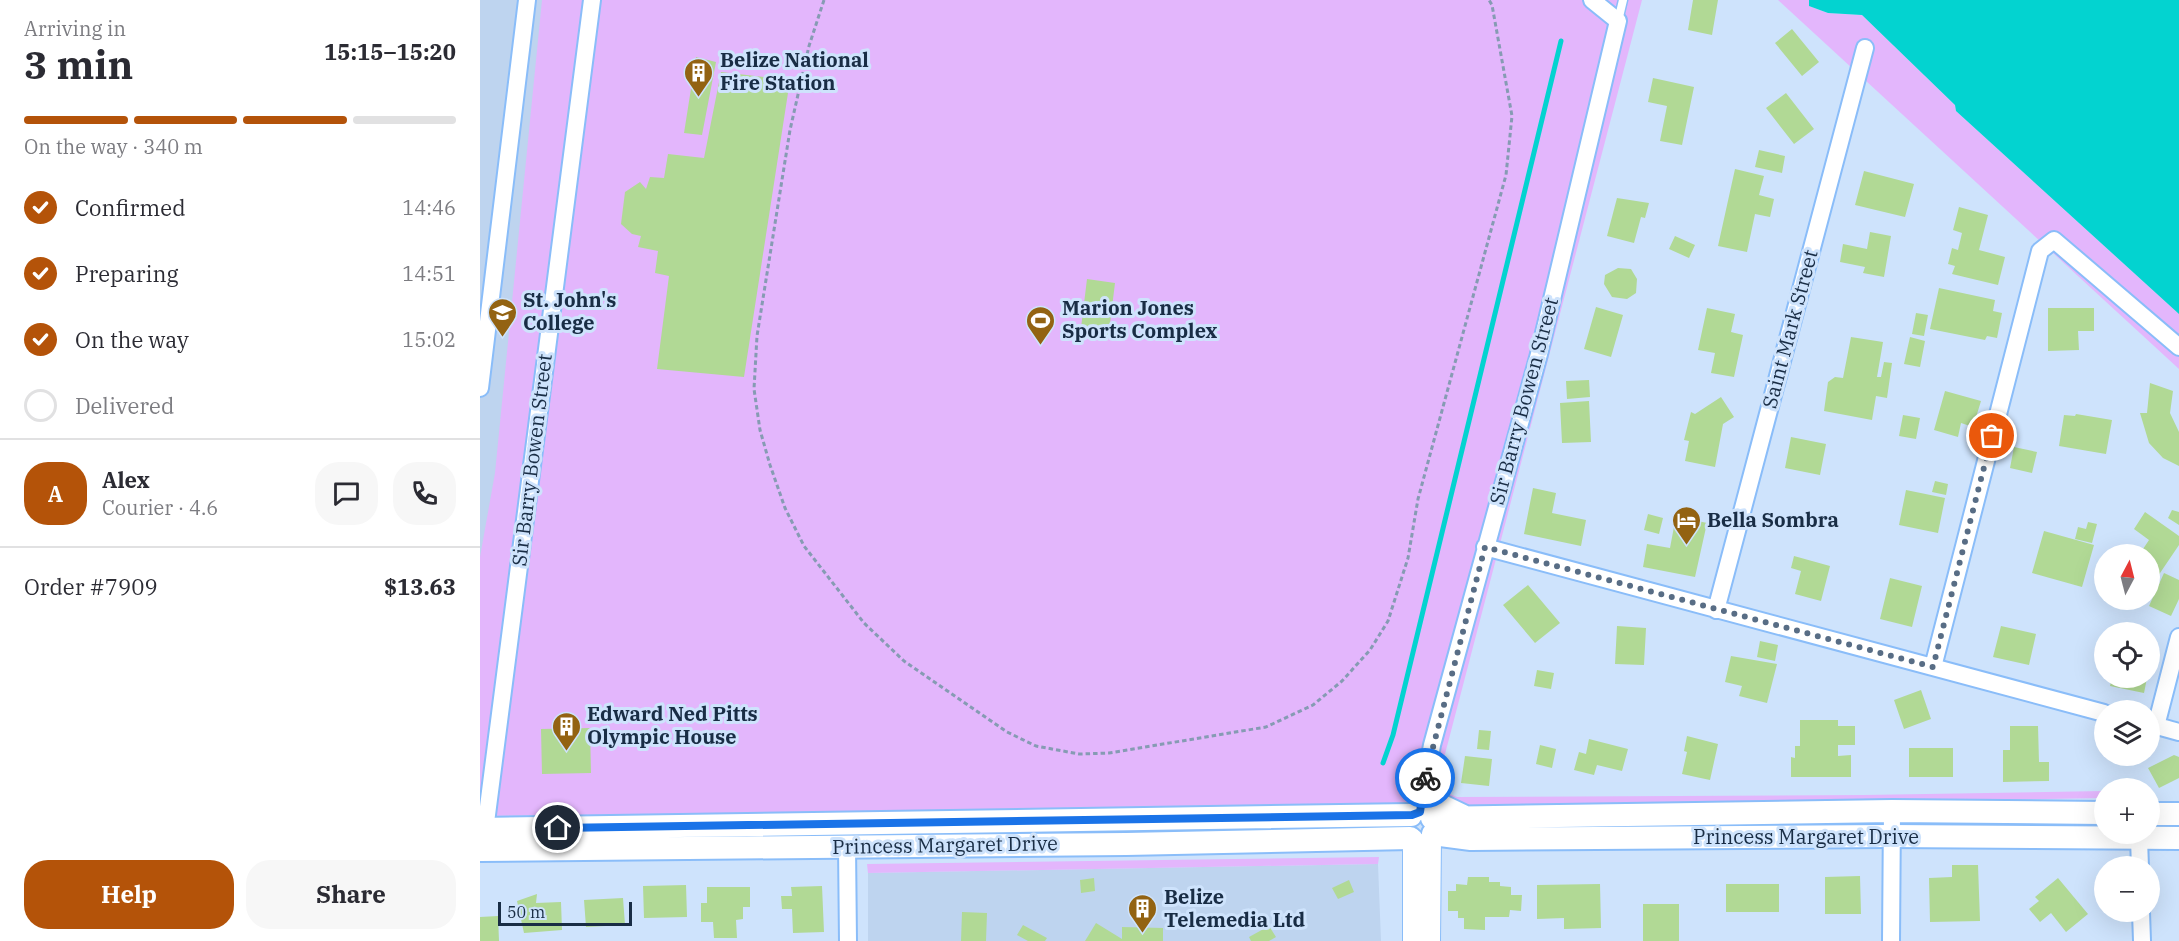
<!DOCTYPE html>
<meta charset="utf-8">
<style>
body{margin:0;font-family:"IBM Plex Serif",serif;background:#f7f7f7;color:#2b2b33;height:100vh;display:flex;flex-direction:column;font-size:22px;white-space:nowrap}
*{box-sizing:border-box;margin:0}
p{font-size:20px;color:#7c7c81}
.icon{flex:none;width:33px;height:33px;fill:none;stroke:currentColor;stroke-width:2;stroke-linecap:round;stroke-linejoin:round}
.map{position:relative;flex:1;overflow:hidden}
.sheet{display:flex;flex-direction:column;background:#fff;width:480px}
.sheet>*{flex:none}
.needle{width:39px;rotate:7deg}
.tools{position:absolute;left:1614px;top:544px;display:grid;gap:12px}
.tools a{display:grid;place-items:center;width:66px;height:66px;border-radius:50%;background:#fff;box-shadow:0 6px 24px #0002;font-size:30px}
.scale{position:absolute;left:18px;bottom:15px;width:134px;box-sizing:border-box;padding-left:6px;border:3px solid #192d45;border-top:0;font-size:16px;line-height:21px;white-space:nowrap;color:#192d45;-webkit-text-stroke:4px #cee3fc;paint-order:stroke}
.pin{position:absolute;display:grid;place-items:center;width:51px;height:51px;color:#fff;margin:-26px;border:3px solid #fff;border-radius:50%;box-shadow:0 2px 6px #0007}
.courier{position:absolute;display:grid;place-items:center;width:60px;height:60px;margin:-30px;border:4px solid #1a73e8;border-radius:50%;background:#fff;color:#222;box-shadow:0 2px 8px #0007}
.headline em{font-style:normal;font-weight:800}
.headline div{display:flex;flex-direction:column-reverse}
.headline{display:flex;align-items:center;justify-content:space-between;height:102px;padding:0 24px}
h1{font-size:39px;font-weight:800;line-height:45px}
.bar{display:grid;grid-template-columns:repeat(4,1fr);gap:9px 6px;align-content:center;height:72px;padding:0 24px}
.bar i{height:8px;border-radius:4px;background:#e1e1e2}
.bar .current{background:#b45309}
.bar p{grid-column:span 4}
.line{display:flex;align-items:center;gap:15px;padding:0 24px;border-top:2px solid #e1e1e2}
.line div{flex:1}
.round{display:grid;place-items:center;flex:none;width:63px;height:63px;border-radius:24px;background:#f7f7f7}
ol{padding:0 24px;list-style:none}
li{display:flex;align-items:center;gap:18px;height:66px}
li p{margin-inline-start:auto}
li .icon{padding:6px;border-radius:50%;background:#b45309;color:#fff;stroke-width:4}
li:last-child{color:#7c7c81}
li i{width:33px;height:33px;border:3px solid #e1e1e2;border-radius:50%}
.action{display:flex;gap:12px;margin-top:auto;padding:12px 24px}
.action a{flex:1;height:69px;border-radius:24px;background:#b45309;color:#fff;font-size:24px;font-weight:800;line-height:69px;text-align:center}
.action a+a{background:#f7f7f7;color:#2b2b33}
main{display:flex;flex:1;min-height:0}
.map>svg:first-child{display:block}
</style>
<main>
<section class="sheet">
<div class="headline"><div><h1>3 min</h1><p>Arriving in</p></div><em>15:15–15:20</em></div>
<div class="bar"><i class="current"></i><i class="current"></i><i class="current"></i><i></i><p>On the way · 340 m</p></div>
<ol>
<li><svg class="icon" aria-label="check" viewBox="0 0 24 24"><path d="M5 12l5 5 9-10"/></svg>Confirmed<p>14:46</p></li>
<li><svg class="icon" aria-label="check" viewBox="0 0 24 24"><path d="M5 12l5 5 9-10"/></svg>Preparing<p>14:51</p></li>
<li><svg class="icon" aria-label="check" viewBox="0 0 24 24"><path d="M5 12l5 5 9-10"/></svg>On the way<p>15:02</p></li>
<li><i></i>Delivered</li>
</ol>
<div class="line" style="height:108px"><b class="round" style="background:#b45309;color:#fff">A</b><div><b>Alex</b><p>Courier · 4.6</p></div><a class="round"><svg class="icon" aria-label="chat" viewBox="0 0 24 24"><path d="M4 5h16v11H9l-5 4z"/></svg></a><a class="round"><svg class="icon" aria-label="phone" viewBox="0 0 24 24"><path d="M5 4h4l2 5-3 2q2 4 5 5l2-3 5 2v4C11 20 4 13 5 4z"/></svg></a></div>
<div class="line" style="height:78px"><div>Order #7909</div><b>$13.63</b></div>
<div class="action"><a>Help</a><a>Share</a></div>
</section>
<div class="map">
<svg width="1699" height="941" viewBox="0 0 1699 941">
<rect width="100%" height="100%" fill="#cee3fc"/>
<path fill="#bed4ef" d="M 0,0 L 87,0 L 0,676 Z
M 898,864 L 901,941 L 388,941 L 388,873 Z"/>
<path fill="#e3b6fc" d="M 62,0 L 1162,0 L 958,781 L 965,792 L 977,797 L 1384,795 L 1624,791 L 1624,798 L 1014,809 L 0,816 L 0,557 L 15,473 Z
M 1298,0 L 1329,0 L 1329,6 L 1348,13 L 1382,15 L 1475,105 L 1476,111 L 1699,314 L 1699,369 Z
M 899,857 L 898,864 L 388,873 L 387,864 Z"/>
<path fill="#03d3d0" d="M 1329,0 L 1699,0 L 1699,314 L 1476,111 L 1475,105 L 1382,15 L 1348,13 L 1329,6 Z"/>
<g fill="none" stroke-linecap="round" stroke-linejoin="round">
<path stroke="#03d3d0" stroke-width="5" d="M 903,763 L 913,735 L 1081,41"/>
</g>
<path fill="#b1d995" d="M 1213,0 L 1238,0 L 1232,35 L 1208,30 Z
M 1312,29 L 1339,62 L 1322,76 L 1295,43 Z
M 216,57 L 236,62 L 222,135 L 204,133 Z
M 241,72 L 310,80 L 264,377 L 177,369 L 189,276 L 175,273 L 178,251 L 158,247 L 161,236 L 152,234 L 141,224 L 145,192 L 160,182 L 166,189 L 170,177 L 184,178 L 188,154 L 224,158 Z
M 1173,78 L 1214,87 L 1202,145 L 1180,141 L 1187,106 L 1168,102 Z
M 1306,93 L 1334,129 L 1314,144 L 1286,108 Z
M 1279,150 L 1305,156 L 1302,173 L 1275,167 Z
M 1255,169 L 1284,176 L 1279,195 L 1294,199 L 1290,217 L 1275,214 L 1267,252 L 1238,246 Z
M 1384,171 L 1434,184 L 1425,217 L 1375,205 Z
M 1137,198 L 1169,203 L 1165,218 L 1161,217 L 1154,243 L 1127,236 Z
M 1479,207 L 1508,215 L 1499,250 L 1525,257 L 1518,285 L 1472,274 L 1475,266 L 1468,264 L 1472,248 L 1478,250 L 1482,233 L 1473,230 Z
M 1390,232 L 1411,236 L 1404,277 L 1383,273 L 1385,267 L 1360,262 L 1363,244 L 1387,249 Z
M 1195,236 L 1215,245 L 1209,258 L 1189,249 Z
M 1138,268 L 1151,269 L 1157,279 L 1156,293 L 1147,299 L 1132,297 L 1124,284 L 1125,275 Z
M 607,279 L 635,283 L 628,340 L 600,336 Z
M 1459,288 L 1515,300 L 1513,311 L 1522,313 L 1517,338 L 1507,336 L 1505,340 L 1450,329 Z
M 1116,307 L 1143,315 L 1131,357 L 1104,349 Z
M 1227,308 L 1255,314 L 1251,332 L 1263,335 L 1254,377 L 1231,373 L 1235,353 L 1218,350 Z
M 1568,308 L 1614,308 L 1614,331 L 1598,331 L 1599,350 L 1568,351 Z
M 1436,313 L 1448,315 L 1444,336 L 1432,334 Z
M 1371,337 L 1403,342 L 1397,377 L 1401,377 L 1404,362 L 1412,363 L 1407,398 L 1396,396 L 1392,420 L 1344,411 L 1348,382 L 1355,377 L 1363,378 Z
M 1430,337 L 1445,341 L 1440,367 L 1424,364 Z
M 1109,380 L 1110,397 L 1087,399 L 1086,381 Z
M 1670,383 L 1693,391 L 1690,413 L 1699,432 L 1699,466 L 1683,458 L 1669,443 L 1660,413 L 1667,413 Z
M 1465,391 L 1501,401 L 1493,427 L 1481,423 L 1478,437 L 1454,430 Z
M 1241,397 L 1254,417 L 1243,424 L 1235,467 L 1205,461 L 1209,441 L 1204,440 L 1211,412 L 1215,414 Z
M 1109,401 L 1111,442 L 1082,443 L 1080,403 Z
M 1596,414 L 1632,420 L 1626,454 L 1579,446 L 1584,415 L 1595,416 Z
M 1423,415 L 1440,418 L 1436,439 L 1419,436 Z
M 1311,437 L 1346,444 L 1340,475 L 1305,468 Z
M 1534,447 L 1557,452 L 1552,473 L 1530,468 Z
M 1455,481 L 1468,484 L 1466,495 L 1452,492 Z
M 1053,488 L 1076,493 L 1072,513 L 1106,520 L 1101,546 L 1044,534 Z
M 1426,490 L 1465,498 L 1458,533 L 1419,525 Z
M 1692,510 L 1699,512 L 1699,525 L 1688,518 Z
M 1665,512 L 1699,536 L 1699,545 L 1678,576 L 1670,570 L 1670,555 L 1659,555 L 1669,540 L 1654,529 Z
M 1168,514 L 1183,518 L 1179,534 L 1164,530 Z
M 1196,516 L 1227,523 L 1215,577 L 1163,567 L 1167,544 L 1190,548 Z
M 1608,522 L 1617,524 L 1612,543 L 1595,539 L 1598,527 L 1606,529 Z
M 1564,531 L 1614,545 L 1602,587 L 1552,573 Z
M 1314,556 L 1350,566 L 1341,601 L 1315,594 L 1321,571 L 1311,568 Z
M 1684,573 L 1699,580 L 1699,599 L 1691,616 L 1669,606 Z
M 1410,578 L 1442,586 L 1432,627 L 1400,619 Z
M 1048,585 L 1080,623 L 1055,643 L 1023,605 Z
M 1137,626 L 1166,628 L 1164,665 L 1135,664 Z
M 1521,626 L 1556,634 L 1549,665 L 1513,657 Z
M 1280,641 L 1298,645 L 1295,661 L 1277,657 Z
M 1251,656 L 1297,664 L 1287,703 L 1259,696 L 1262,686 L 1245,682 Z
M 1057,670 L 1074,673 L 1071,689 L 1054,686 Z
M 1632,678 L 1667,678 L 1664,693 L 1630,686 Z
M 1441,690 L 1451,719 L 1424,729 L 1414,700 Z
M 1320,720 L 1358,720 L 1358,726 L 1375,726 L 1375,745 L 1358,745 L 1358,756 L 1371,755 L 1371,777 L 1311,777 L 1311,757 L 1315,758 L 1315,746 L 1320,746 Z
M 1530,726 L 1558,726 L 1559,762 L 1569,762 L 1569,781 L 1523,782 L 1523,750 L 1530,750 Z
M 110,728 L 111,773 L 62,774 L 61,729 Z
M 999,730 L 1011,731 L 1009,750 L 997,749 Z
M 1207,736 L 1238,744 L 1230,780 L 1202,774 L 1207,752 L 1204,751 Z
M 1109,739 L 1148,749 L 1142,771 L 1117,765 L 1114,775 L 1094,770 L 1099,752 L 1106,754 Z
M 1060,745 L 1076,749 L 1072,768 L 1056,764 Z
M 1429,748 L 1473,748 L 1473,777 L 1429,777 Z
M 1694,755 L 1699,757 L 1699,778 L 1679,788 L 1668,768 Z
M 985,756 L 1012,759 L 1009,786 L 981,783 Z
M 1472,865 L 1498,865 L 1500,921 L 1450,922 L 1449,878 L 1472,877 Z
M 1380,876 L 1381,914 L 1345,914 L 1345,877 Z
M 988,877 L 1009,877 L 1009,882 L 1020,882 L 1020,886 L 1031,887 L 1031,895 L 1042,895 L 1041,911 L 1030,910 L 1029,917 L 1005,917 L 1005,930 L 984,929 L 984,918 L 978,918 L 978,911 L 968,911 L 968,891 L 976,891 L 976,884 L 987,885 Z
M 614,878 L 615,891 L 601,893 L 600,880 Z
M 1578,878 L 1608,914 L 1586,932 L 1571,913 L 1560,922 L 1549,909 L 1559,901 L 1555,897 Z
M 869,880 L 874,892 L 858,899 L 852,888 Z
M 1120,884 L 1121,928 L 1084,929 L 1084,918 L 1057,919 L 1057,885 Z
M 1246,884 L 1299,884 L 1299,912 L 1246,912 Z
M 206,885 L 207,917 L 164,918 L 163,886 Z
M 342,886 L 344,932 L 313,933 L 312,909 L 302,909 L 301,896 L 312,896 L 311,887 Z
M 227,887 L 270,887 L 270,907 L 263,907 L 263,919 L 256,920 L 257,938 L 234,938 L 233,922 L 221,922 L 221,903 L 227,903 Z
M 57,894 L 56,903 L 81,902 L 82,930 L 44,933 L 37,901 Z
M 143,898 L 145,925 L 106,927 L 104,900 Z
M 1163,904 L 1199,904 L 1199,941 L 1163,941 Z
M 482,912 L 507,913 L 506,941 L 481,941 Z
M 18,916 L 19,941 L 0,941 L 0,917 Z
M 616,923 L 642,939 L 642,927 L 683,928 L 683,941 L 605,941 Z
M 543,925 L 567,938 L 565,941 L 548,941 L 537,935 Z
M 789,926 L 796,937 L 789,941 L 771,941 L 769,937 Z"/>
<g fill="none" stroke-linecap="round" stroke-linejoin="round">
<defs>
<path id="service" d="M 1138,21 L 1143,0"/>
<path id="minor" d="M 0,388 L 47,0
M 1005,547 L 1624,713
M 1236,610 L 1385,48
M 1453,667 L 1560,251 L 1574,240 L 1699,347
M 1670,724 L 1699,732
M 1676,726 L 1699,637
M 940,812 L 952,745 L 1059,354 L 1138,21 L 1112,0
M 4,838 L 112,0
M 1659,839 L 1660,867
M 367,846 L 368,941
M 1661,912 L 1662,941
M 1411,941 L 1412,811"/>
<path id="tertiary" d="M 933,839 L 933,941
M 950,941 L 951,838"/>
<path id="secondary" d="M 944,784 L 960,805 L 983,816
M 1670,814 L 1699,814
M 952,818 L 1412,811 L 1624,813
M 0,829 L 931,815
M 953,834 L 991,839 L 1410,836 L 1699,838
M 0,850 L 646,844 L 930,838"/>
</defs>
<use href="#service" stroke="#8abdf9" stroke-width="11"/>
<use href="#minor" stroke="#8abdf9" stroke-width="20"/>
<use href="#tertiary" stroke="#8abdf9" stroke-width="22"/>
<use href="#secondary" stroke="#8abdf9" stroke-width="26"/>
<path stroke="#869bb3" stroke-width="3" stroke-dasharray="4.5 3" stroke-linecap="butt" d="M 344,0 L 329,46 L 310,130 L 277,336 L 274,389 L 280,430 L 290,465 L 305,508 L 324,546 L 384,623 L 424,661 L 527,732 L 556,746 L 599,754 L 629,753 L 786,727 L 833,705 L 862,681 L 890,650 L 908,621 L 928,558 L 938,499 L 1026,175 L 1032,116 L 1012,5 L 1009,0"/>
<use href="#service" stroke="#fff" stroke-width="8"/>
<use href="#minor" stroke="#fff" stroke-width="16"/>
<use href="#tertiary" stroke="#fff" stroke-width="20"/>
<use href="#secondary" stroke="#fff" stroke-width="22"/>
</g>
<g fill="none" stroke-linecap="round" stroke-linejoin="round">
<path stroke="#586d85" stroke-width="6" stroke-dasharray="0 10.8" d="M 945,778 L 1005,547 L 1453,667 L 1512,436"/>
<path stroke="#1a73e8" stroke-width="8" d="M 78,828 L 932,815 L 940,812 L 945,778"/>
</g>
<defs>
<symbol id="building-pin" viewBox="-11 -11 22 30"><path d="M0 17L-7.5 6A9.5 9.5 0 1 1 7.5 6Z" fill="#936312" stroke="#cee3fc"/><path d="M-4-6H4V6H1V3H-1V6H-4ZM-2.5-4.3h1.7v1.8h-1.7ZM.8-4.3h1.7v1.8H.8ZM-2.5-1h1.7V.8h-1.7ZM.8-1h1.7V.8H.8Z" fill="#fff"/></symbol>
<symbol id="school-pin" viewBox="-11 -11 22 30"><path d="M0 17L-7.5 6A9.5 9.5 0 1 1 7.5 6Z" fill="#936312" stroke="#cee3fc"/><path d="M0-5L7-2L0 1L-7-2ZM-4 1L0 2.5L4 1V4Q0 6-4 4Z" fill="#fff"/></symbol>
<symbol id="stadium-pin" viewBox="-11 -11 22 30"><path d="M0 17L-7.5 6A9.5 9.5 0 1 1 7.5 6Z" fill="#936312" stroke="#cee3fc"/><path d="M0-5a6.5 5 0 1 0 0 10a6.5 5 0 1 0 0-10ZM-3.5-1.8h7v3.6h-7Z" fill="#fff"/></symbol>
<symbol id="hotel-pin" viewBox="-11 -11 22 30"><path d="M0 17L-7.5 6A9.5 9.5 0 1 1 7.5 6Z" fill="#936312" stroke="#cee3fc"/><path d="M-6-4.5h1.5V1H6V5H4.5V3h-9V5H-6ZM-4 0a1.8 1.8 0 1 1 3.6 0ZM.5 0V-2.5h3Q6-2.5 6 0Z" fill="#fff"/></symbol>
</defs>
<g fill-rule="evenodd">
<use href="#building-pin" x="202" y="56" width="33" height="45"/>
<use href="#school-pin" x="6" y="296" width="33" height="45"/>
<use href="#stadium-pin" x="544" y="304" width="33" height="45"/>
<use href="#hotel-pin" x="1190" y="504" width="33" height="45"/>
<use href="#building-pin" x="70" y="710" width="33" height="45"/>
<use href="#building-pin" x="646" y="892" width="33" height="45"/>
</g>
<g text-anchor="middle" stroke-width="6" stroke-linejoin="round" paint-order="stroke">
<g font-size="20" font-weight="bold" fill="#192d45" stroke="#cee3fc" text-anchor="start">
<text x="240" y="67">Belize National<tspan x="240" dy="23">Fire Station</tspan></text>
<text x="43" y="307">St. John's<tspan x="43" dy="23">College</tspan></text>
<text x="582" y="315">Marion Jones<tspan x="582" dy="23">Sports Complex</tspan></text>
<text x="1227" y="527">Bella Sombra</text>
<text x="107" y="721">Edward Ned Pitts<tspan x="107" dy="23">Olympic House</tspan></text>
<text x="684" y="904">Belize<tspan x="684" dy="23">Telemedia Ltd</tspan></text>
</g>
<g font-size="20" fill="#192d45" stroke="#cee3fc">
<text transform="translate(1310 329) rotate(-75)" y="7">Saint Mark Street</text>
<text transform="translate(1044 401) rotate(-75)" y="7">Sir Barry Bowen Street</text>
<text transform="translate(52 460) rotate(-83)" y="7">Sir Barry Bowen Street</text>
<text x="1326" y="844">Princess Margaret Drive</text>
<text transform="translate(465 845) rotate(-1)" y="7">Princess Margaret Drive</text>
</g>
</g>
</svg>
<div class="tools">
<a><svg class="needle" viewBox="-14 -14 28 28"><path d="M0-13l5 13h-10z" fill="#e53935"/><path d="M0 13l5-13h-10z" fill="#7c7c81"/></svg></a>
<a><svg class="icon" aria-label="locate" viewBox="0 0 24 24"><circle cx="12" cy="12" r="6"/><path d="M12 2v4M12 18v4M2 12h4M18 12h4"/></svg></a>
<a><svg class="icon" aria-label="layers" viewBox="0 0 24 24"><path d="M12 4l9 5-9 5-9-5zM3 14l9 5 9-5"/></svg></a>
<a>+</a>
<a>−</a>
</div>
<div class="scale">50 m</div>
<div class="pin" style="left:1512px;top:436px;background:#ea580c"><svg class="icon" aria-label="bag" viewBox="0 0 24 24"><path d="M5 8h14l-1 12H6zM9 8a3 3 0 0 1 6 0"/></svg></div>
<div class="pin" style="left:78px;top:828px;background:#1f2937"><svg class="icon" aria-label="home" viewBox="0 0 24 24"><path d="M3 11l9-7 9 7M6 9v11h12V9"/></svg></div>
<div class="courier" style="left:945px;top:778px"><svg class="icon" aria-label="bike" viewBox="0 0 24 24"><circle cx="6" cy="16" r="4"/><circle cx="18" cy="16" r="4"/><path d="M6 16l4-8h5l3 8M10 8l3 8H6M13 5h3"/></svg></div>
</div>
</main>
